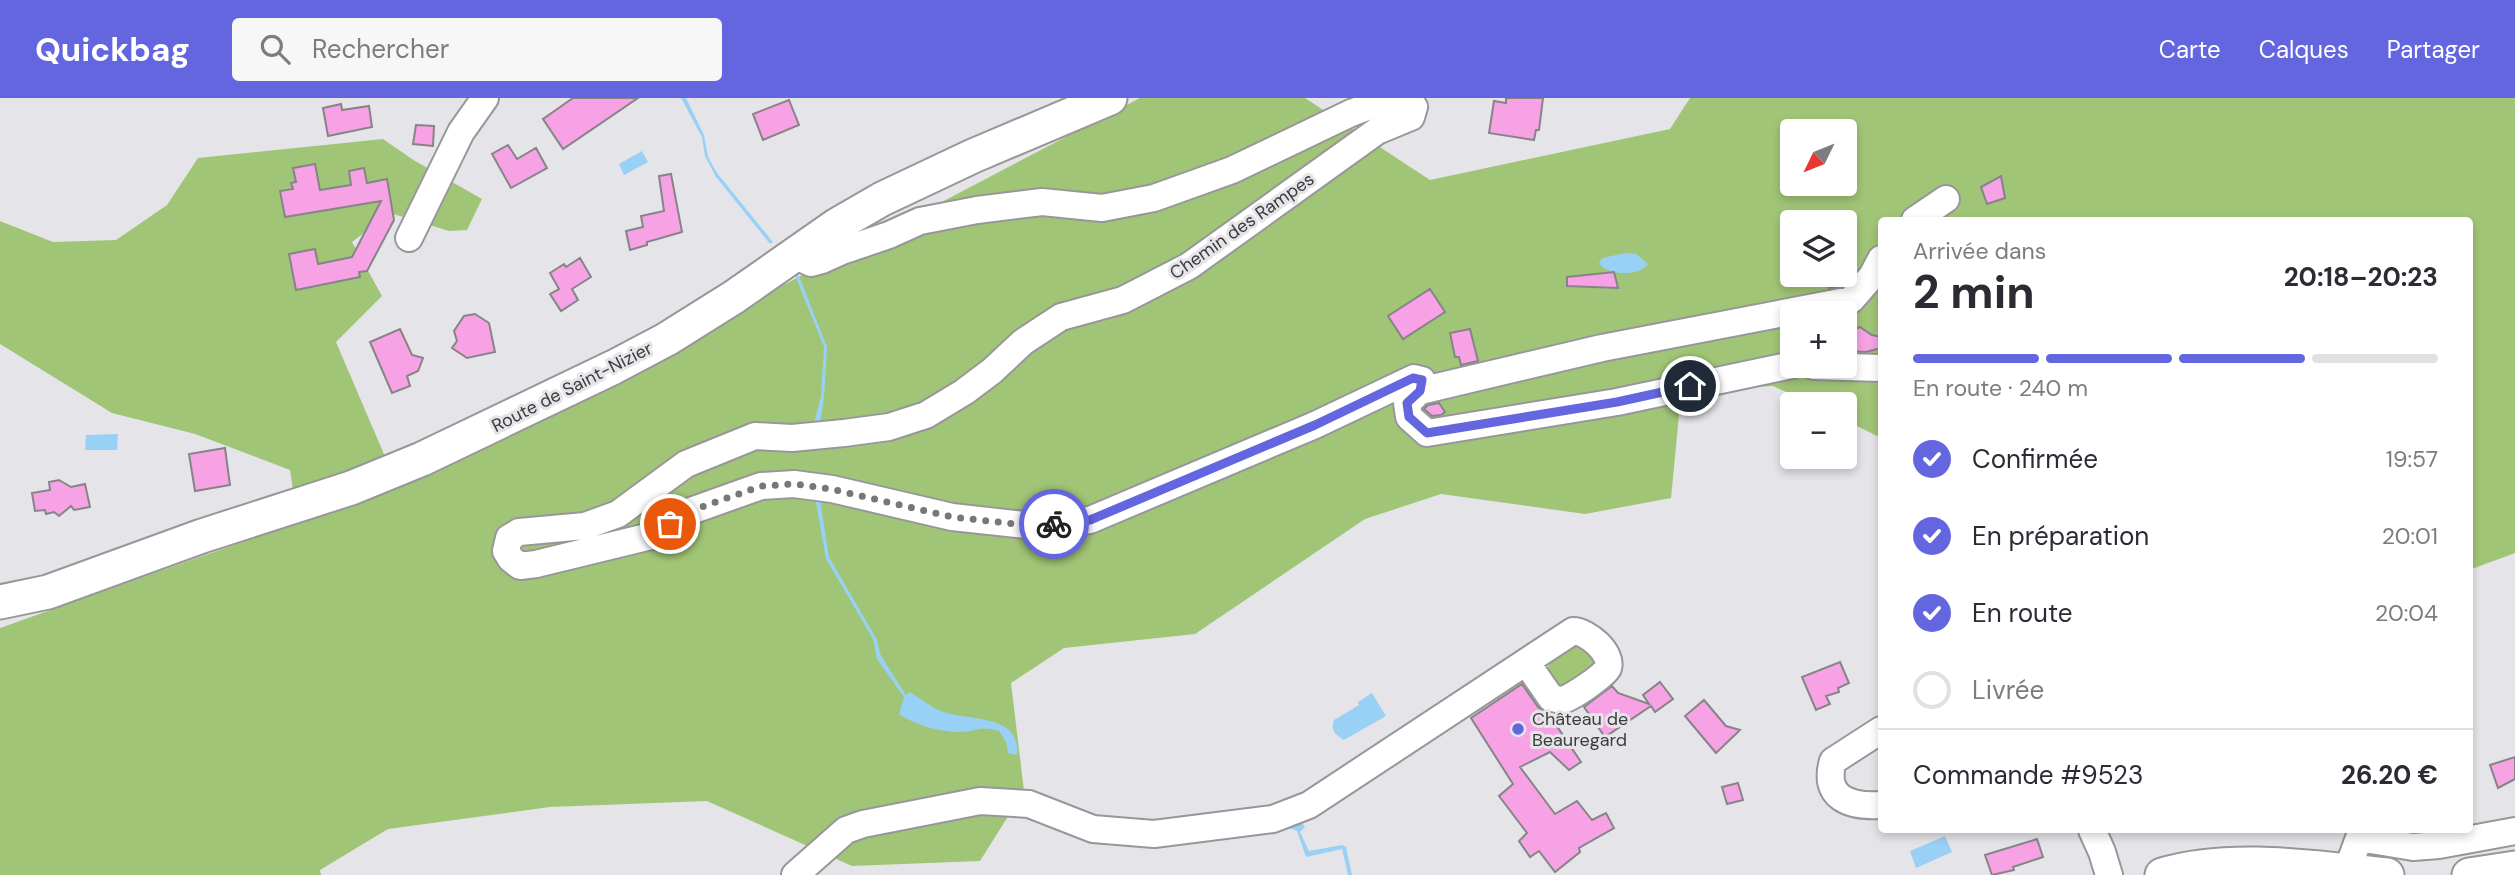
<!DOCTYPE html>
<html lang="fr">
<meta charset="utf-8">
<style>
body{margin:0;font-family:"DM Sans",sans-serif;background:#f7f7f7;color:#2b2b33;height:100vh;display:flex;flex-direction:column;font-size:26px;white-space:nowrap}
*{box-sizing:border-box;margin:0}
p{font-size:23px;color:#7c7c81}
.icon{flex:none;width:38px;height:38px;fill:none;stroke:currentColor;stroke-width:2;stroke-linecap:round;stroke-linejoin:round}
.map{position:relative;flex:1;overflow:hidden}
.details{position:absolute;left:1878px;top:119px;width:595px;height:616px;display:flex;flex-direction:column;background:#fff;border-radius:7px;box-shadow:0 4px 10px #0003}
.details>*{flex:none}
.needle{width:46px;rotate:227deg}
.buttons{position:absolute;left:1780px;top:21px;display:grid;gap:14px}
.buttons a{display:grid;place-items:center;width:77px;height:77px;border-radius:7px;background:#fff;box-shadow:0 4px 10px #0003;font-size:35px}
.pin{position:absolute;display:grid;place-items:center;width:60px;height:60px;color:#fff;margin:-30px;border:4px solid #fff;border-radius:50%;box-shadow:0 2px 7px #0007}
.courier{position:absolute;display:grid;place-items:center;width:70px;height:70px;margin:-35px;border:5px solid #6466df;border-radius:50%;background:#fff;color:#222;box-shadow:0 2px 9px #0007}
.headline em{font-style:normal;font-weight:700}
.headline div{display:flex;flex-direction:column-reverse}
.headline{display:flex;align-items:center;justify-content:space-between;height:119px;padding:0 35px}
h1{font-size:46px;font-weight:700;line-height:52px}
.bar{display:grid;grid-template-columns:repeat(4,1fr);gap:10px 7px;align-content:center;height:84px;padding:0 35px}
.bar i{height:9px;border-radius:5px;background:#e1e1e2}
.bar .selected{background:#6466df}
.bar p{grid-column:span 4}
.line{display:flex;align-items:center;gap:18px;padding:0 35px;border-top:2px solid #e1e1e2}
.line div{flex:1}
ol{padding:0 35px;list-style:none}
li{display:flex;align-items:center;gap:21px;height:77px}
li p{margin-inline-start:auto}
li .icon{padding:7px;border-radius:50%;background:#6466df;color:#fff;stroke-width:4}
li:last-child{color:#7c7c81}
li i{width:38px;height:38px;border:4px solid #e1e1e2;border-radius:50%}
header{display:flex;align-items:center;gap:42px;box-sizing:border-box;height:98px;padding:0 35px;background:#6466df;color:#fff}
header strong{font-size:33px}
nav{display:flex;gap:38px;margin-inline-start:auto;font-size:24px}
.search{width:490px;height:63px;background:#f7f7f7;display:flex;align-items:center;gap:18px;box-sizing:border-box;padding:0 24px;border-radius:7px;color:#7c7c81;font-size:26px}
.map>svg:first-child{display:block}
</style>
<header>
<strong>Quickbag</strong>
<div class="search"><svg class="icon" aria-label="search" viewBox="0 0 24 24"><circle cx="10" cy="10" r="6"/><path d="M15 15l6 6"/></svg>Rechercher</div>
<nav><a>Carte</a><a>Calques</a><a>Partager</a></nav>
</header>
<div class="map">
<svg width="2515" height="777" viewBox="0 0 2515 777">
<rect width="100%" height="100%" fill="#e5e5e9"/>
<path fill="#a1c576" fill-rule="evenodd" d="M 1140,0 L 1305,0 L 1430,82 L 1670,31 L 1690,0 L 2515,0 L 2515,455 L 2469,472 L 2469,122 L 1881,122 L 1881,340 L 1845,322 L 1844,306 L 1811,306 L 1773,288 L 1717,291 L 1680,307 L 1671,400 L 1585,416 L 1441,396 L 1365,421 L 1195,536 L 1064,550 L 1011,585 L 1024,693 L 980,763 L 852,768 L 707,703 L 550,709 L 388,731 L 320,772 L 321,777 L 0,777 L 0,530 L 298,424 L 290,372 L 195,336 L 112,315 L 0,246 L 0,123 L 53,144 L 116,142 L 167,107 L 198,60 L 383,41 L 415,63 L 482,101 L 467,132 L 449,133 L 390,115 L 352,144 L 382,198 L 336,244 L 398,389 ZM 1792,33 L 1844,33 L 1844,86 L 1792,86 ZM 1792,124 L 1844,124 L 1844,177 L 1792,177 ZM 1792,215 L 1844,215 L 1844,268 L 1792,268 Z
M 1579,546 L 1595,558 L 1596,569 L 1560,591 L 1546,571 L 1554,560 Z"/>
<path fill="#99d0f6" d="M 681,0 L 686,0 L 704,37 L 708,59 L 717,75 L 773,144 L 770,146 L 716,79 L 705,58 L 702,39 Z
M 642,53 L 648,64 L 624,77 L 619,66 Z
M 1626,155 L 1636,156 L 1648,166 C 1638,179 1608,178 1599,165 L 1602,160 Z
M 795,168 L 827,249 L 824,300 L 819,331 L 812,333 L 821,298 L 824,249 L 792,170 Z
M 118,336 L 117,352 L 85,352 L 86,337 Z
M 813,388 L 818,389 L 829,459 L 876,540 L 881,558 L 906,597 L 910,594 C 921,601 932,610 944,614 C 969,623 1022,616 1017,657 L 1008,655 L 1006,644 L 999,633 C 977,627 978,634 960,634 C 940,634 915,627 899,616 L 904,599 L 877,561 L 873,541 L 826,461 Z
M 1372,595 L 1386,618 L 1344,642 C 1336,637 1330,633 1334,622 L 1359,607 L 1358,604 Z
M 1298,719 L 1305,729 L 1300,734 L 1309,753 L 1342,747 L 1346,749 L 1352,777 L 1348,777 L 1342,751 L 1306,759 L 1297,733 L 1284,728 Z
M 1945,738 L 1952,754 L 1916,770 L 1910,753 Z"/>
<path fill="#f6a2e5" stroke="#878487" stroke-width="2" d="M 573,0 L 638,0 L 563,51 L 543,21 Z
M 1506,0 L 1543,0 L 1539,32 L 1536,32 L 1534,42 L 1489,35 L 1494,3 L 1506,5 Z
M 789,2 L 799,27 L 763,42 L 753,16 Z
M 341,6 L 342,12 L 369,8 L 372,29 L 328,38 L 323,10 Z
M 416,27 L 434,28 L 433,48 L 413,46 Z
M 508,47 L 517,61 L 536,50 L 547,70 L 511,90 L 492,56 Z
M 315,66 L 320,92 L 351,87 L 349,73 L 364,70 L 367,85 L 387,81 L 394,122 L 367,173 L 359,174 L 360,179 L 296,192 L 289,156 L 315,151 L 318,166 L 352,159 L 381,103 L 285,119 L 280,93 L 293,91 L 291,85 L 296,84 L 293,70 Z
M 671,76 L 682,134 L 647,144 L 647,147 L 630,152 L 626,133 L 643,129 L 641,118 L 664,113 L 659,78 Z
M 2001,78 L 2005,100 L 1987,106 L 1981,89 Z
M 580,160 L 591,179 L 572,191 L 578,202 L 561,213 L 550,196 L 559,191 L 550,175 L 564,166 L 566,169 Z
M 1614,174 L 1618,190 L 1567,188 L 1567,179 Z
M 1824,177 L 1852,177 L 1843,188 L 1829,190 Z
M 1430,191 L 1445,214 L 1403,241 L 1388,218 Z
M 475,216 L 489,225 L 495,254 L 467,260 L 452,250 L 457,243 L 454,233 L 464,218 Z
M 1860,229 L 1872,237 L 1881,239 L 1881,250 L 1866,254 L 1844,253 L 1844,245 L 1849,242 L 1853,232 Z
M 400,231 L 412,257 L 423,260 L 418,273 L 407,278 L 410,288 L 392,295 L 370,244 Z
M 1470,231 L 1478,263 L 1461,267 L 1459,259 L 1455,259 L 1450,235 Z
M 1439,305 L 1445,314 L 1441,317 L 1432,318 L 1424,311 L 1428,307 Z
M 225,350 L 230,387 L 195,393 L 189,356 Z
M 59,382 L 71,389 L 85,386 L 90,409 L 74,412 L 71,408 L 59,418 L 54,414 L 46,416 L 45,412 L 35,413 L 32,395 L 50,392 L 49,384 Z
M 1840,564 L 1849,585 L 1838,590 L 1839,594 L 1826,598 L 1830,606 L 1816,612 L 1802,579 Z
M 1660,584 L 1673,601 L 1655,614 L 1651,608 L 1605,639 L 1584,609 L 1612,588 L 1618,595 L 1649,606 L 1643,597 Z
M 1522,586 L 1538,609 L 1548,615 L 1581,664 L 1569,672 L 1550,654 L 1520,669 L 1555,716 L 1577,703 L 1592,722 L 1606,715 L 1614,730 L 1579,750 L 1580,754 L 1555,774 L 1539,753 L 1530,759 L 1519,743 L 1527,735 L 1499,698 L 1513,686 L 1471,620 Z
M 1704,602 L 1726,628 L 1740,632 L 1716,655 L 1685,618 Z
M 2515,659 L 2515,681 L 2498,690 L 2490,667 Z
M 1738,685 L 1743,702 L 1727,706 L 1722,689 Z
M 2037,741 L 2043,759 L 2013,769 L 2014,772 L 1992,777 L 1985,757 Z"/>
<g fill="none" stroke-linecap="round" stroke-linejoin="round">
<defs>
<path id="minor" d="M 1915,122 L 1946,101
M 409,140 L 461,34 L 485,0
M 794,157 L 811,165 L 822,162 L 842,153 L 889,137 L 920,123 L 977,112 L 1042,104 L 1102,110 L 1154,100 L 1232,72 L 1351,15 L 1380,4 L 1404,0 L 1414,9 L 1411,19 L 1377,33 L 1189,168 L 1123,202 L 1061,219 L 1023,244 L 992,273 L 964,294 L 926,317 L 889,329 L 844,335 L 792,340 L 755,338 L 686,366 L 618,416 L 585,428 L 519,434 L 509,440 L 506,453 L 511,461 L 520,468 L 536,466 L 651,438 L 688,414 L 761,388 L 794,386 L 832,391 L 952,419 L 1034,428 L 1090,422 L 1315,327 L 1414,280 L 1422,282 L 1420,293 L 1407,305 L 1409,319 L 1427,335 L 1617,304 L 1792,267
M 1814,268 L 1881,270
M 1420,293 L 1602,250 L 1851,202 L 1872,178 L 1881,161
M 1881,632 L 1833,663 C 1822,700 1850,709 1881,707
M 2092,732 L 2102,754 L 2109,777
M 2347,773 L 2359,740 L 2413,749 L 2439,747 L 2515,733
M 795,777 L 846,732 L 863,726 L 980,703 L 1029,706 L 1093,731 L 1154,736 L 1273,721 L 1309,707 L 1573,533 C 1587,533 1613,555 1608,570 C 1605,577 1570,601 1562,602 C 1560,602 1553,600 1551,600 L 1526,564"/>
<path id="major" d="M 0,504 L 48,494 L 202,438 L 351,390 L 422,361 L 614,269 L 667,241 L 734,199 L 837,127 L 882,101 L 973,58 L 1110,0
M 2162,777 C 2231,756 2316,770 2387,777
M 2469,777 L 2515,770"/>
</defs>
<use href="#minor" stroke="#97979a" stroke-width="30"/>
<use href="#major" stroke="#97979a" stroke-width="37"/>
<use href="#minor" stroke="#fff" stroke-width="26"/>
<use href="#major" stroke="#fff" stroke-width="33"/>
</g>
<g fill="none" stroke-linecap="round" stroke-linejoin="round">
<path stroke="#777779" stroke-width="7" stroke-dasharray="0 12.6" d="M 670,426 L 688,414 L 761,388 L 794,386 L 831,391 L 952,419 L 1034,428 L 1054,426"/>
<path stroke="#6466df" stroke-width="9" d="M 1054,426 L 1090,422 L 1315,327 L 1413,280 L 1422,282 L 1420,293 L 1407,305 L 1409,319 L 1427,335 L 1617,304 L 1690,288"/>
</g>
<circle fill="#6466df" stroke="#e5e5e9" stroke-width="2.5" cx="1518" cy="631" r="7"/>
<g text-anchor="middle" stroke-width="6" stroke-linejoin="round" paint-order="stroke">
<g font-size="18" fill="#3c3c3d" stroke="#e5e5e9">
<text transform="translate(1242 128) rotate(-35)" y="6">Chemin des Rampes</text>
<text transform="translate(572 289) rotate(-27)" y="6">Route de Saint-Nizier</text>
</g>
<g font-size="18" fill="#3c3c3d" stroke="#e5e5e9" text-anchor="start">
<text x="1532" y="627">Château de<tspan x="1532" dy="21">Beauregard</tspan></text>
</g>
</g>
</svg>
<div class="buttons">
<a><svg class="needle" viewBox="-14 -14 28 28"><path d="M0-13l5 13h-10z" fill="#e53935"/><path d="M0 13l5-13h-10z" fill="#7c7c81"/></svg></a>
<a><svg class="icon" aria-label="layers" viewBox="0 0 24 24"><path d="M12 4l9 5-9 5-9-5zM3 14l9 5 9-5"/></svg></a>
<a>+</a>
<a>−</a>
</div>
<div class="pin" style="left:670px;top:426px;background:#ea580c"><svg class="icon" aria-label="bag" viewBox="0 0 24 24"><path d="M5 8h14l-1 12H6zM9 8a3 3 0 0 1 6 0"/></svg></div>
<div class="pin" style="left:1690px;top:288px;background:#1f2937"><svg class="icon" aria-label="home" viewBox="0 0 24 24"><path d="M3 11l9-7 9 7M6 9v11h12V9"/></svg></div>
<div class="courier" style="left:1054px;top:426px"><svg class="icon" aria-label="bike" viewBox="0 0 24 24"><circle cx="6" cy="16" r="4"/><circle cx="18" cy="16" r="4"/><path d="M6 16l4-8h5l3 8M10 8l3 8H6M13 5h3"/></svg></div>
<section class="details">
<div class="headline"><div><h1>2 min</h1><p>Arrivée dans</p></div><em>20:18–20:23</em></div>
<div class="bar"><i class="selected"></i><i class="selected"></i><i class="selected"></i><i></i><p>En route · 240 m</p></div>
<ol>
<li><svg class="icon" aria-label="check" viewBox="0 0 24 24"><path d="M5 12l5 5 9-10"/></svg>Confirmée<p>19:57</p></li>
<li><svg class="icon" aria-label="check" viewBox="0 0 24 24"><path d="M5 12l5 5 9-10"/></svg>En préparation<p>20:01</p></li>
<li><svg class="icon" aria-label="check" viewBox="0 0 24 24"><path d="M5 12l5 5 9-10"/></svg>En route<p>20:04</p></li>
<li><i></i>Livrée</li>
</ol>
<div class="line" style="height:91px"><div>Commande #9523</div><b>26.20 €</b></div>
</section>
</div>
